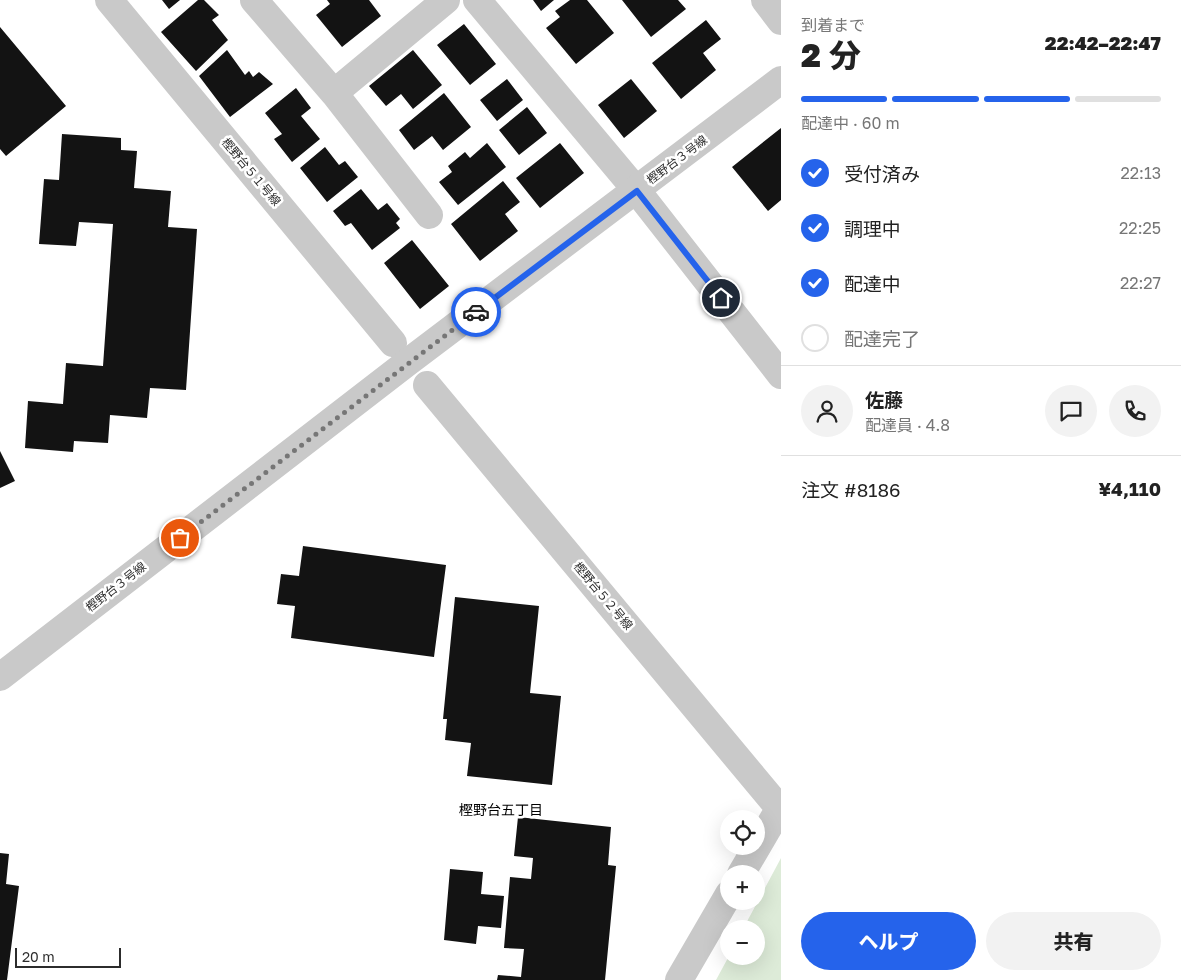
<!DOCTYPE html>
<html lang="ja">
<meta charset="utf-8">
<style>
body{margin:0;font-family:"Golos Text","Noto Sans JP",sans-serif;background:#f2f2f2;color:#222;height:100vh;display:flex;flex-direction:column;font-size:19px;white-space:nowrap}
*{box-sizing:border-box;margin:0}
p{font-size:16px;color:#767676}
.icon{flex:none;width:28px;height:28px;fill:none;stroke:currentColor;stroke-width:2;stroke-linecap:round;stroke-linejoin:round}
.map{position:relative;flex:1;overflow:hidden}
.details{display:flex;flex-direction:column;background:#fff;width:400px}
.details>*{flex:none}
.tools{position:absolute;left:720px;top:810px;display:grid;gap:10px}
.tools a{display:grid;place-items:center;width:45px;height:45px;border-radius:50%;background:#fff;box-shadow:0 5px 20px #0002;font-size:25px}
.scale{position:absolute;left:15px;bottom:12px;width:106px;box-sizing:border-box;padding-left:5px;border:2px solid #2c2c2c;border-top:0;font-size:14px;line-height:18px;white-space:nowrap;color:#2c2c2c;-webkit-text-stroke:4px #fff;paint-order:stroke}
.pin{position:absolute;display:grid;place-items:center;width:42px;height:42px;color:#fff;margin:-21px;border:2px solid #fff;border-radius:50%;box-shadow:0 1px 5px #0007}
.courier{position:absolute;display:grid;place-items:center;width:50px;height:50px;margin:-25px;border:4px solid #2563eb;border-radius:50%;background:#fff;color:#222;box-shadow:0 1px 6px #0007}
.headline em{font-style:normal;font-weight:800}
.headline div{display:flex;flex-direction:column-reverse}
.headline{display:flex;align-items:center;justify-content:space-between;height:85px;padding:0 20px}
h1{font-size:32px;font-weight:800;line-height:38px}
.bar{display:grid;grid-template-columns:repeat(4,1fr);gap:8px 5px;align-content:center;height:60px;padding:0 20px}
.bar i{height:6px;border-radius:4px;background:#e0e0e0}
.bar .selected{background:#2563eb}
.bar p{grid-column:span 4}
.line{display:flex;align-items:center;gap:12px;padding:0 20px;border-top:1px solid #e0e0e0}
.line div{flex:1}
.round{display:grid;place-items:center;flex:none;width:52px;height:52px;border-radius:26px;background:#f2f2f2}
ol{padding:0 20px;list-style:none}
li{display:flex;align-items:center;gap:15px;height:55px}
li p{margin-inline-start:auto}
li .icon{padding:5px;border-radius:50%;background:#2563eb;color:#fff;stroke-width:4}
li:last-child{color:#767676}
li i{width:28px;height:28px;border:2px solid #e0e0e0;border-radius:50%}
.action{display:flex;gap:10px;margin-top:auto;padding:10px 20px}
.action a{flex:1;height:58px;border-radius:30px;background:#2563eb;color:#fff;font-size:20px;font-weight:800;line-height:58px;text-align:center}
.action a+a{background:#f2f2f2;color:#222}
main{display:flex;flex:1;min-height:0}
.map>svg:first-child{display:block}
</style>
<main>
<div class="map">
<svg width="781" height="980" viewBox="0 0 781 980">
<rect width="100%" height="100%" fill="#fff"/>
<path fill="#ddebd8" d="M 781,858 L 781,980 L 716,980 L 729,956 L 756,956 L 756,929 L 743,929 Z"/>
<path fill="#131313" d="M 162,0 L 180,0 L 169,9 Z
M 198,0 L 204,0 L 219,15 L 212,20 L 228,40 L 196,71 L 161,32 Z
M 327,0 L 369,0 L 381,16 L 342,47 L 316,15 L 330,4 Z
M 533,0 L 554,0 L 541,11 Z
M 570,0 L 587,0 L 614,33 L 576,64 L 546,28 L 560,17 L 555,11 Z
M 622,0 L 678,0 L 686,9 L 651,37 Z
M 706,20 L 721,39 L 703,53 L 716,70 L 681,99 L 652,63 Z
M 464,24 L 496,64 L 470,85 L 437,45 Z
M 0,27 L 66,106 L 6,156 L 0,149 Z
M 227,50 L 245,75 L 249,71 L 253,77 L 259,72 L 273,84 L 230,117 L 199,76 Z
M 413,50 L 442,85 L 413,109 L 401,94 L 386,106 L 369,86 Z
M 507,79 L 523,100 L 497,121 L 480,100 Z
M 631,79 L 657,111 L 624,138 L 598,105 Z
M 296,88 L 311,108 L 301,116 L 320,139 L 292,162 L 274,139 L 282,134 L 265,113 Z
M 444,93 L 471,127 L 443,150 L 432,136 L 414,150 L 399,130 Z
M 527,107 L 547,133 L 519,155 L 499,130 Z
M 781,128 L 781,200 L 768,211 L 732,167 Z
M 62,134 L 121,138 L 121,150 L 137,151 L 134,188 L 171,191 L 168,227 L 197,229 L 186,390 L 150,388 L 147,418 L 110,415 L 108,443 L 74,441 L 73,452 L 25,448 L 28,401 L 63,404 L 66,363 L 103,366 L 113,224 L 79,222 L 76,246 L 39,244 L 44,179 L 59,180 Z
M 487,143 L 506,167 L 458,205 L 439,182 L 452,172 L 448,166 L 465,152 L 470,158 Z
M 560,143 L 584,173 L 540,208 L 516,178 Z
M 325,147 L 339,165 L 345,161 L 358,177 L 327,202 L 300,168 Z
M 503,181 L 520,202 L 505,214 L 518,231 L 480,261 L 451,224 Z
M 361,189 L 378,210 L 387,203 L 400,219 L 396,223 L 400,228 L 372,250 L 351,223 L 345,226 L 333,211 Z
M 412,240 L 449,286 L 420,309 L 384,263 Z
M 0,451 L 15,481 L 0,488 Z
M 303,546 L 446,565 L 434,657 L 291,638 L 295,606 L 277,604 L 281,574 L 299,576 Z
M 455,597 L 539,606 L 530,693 L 561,696 L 552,785 L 467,776 L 471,743 L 445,740 L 447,719 L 443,719 Z
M 518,817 L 611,827 L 608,865 L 616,866 L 605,980 L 497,980 L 498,975 L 521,977 L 524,949 L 504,948 L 510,877 L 531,879 L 533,858 L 514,856 Z
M 0,853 L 9,854 L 6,884 L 19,886 L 7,980 L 0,980 Z
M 450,869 L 483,872 L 481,894 L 504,896 L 501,928 L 478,926 L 476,944 L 444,940 Z"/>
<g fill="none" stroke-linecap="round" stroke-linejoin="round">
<path stroke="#c9c9c9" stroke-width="28" d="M 109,0 L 393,343
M 427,385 L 779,808
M 741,874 L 781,806
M 679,980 L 729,894"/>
<path stroke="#c9c9c9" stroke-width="28" d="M 254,0 L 334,93 L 446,0
M 477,0 L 637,191 L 781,375
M 334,93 L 429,215"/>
<path stroke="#c9c9c9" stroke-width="28" d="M 765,0 L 781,21
M 0,677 L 408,362 L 781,80"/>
</g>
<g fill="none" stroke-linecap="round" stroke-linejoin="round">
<path stroke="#767676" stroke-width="5" stroke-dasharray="0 9" d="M 180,538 L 476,312"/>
<path stroke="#2563eb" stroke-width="6" d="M 476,312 L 637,191 L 721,298"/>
</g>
<g text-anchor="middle" stroke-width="5" stroke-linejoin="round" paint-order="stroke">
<g font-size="12" fill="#2c2c2c" stroke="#fff">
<text transform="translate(677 160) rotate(-37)" y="4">樫野台３号線</text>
<text transform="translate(251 172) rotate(50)" y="4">樫野台５１号線</text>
<text transform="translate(116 587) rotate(-38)" y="4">樫野台３号線</text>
<text transform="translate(603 596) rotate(50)" y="4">樫野台５２号線</text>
</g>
<g font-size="14" fill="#000" stroke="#fff">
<text x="501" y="815">樫野台五丁目</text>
</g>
</g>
</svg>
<div class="tools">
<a><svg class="icon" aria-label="locate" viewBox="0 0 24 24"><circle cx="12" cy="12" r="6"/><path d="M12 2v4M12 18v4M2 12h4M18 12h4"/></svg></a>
<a>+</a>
<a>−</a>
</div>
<div class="scale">20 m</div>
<div class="pin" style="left:180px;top:538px;background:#ea580c"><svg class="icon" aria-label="bag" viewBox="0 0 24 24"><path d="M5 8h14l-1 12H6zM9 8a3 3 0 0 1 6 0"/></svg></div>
<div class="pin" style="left:721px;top:298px;background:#1f2937"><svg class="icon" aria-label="home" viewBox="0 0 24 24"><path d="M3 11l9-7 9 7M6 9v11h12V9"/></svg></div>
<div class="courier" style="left:476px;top:312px"><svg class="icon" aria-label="car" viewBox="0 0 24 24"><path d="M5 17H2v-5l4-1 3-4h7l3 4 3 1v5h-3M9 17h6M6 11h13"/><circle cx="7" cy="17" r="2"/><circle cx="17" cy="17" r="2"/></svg></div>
</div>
<section class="details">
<div class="headline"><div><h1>2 分</h1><p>到着まで</p></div><em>22:42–22:47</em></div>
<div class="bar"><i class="selected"></i><i class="selected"></i><i class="selected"></i><i></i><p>配達中 · 60 m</p></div>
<ol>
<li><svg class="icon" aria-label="check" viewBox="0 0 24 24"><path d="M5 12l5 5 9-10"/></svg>受付済み<p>22:13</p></li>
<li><svg class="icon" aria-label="check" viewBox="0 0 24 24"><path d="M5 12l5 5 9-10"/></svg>調理中<p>22:25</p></li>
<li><svg class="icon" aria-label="check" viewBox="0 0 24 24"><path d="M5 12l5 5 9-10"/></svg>配達中<p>22:27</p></li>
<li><i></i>配達完了</li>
</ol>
<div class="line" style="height:90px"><a class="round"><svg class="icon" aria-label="person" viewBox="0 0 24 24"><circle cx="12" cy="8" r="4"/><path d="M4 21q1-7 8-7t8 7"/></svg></a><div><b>佐藤</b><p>配達員 · 4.8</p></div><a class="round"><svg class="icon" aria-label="chat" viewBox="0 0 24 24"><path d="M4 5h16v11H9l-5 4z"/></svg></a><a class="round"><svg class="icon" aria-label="phone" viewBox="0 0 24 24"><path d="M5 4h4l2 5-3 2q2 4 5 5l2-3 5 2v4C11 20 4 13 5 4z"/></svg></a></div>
<div class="line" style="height:65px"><div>注文 #8186</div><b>¥4,110</b></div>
<div class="action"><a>ヘルプ</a><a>共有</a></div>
</section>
</main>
